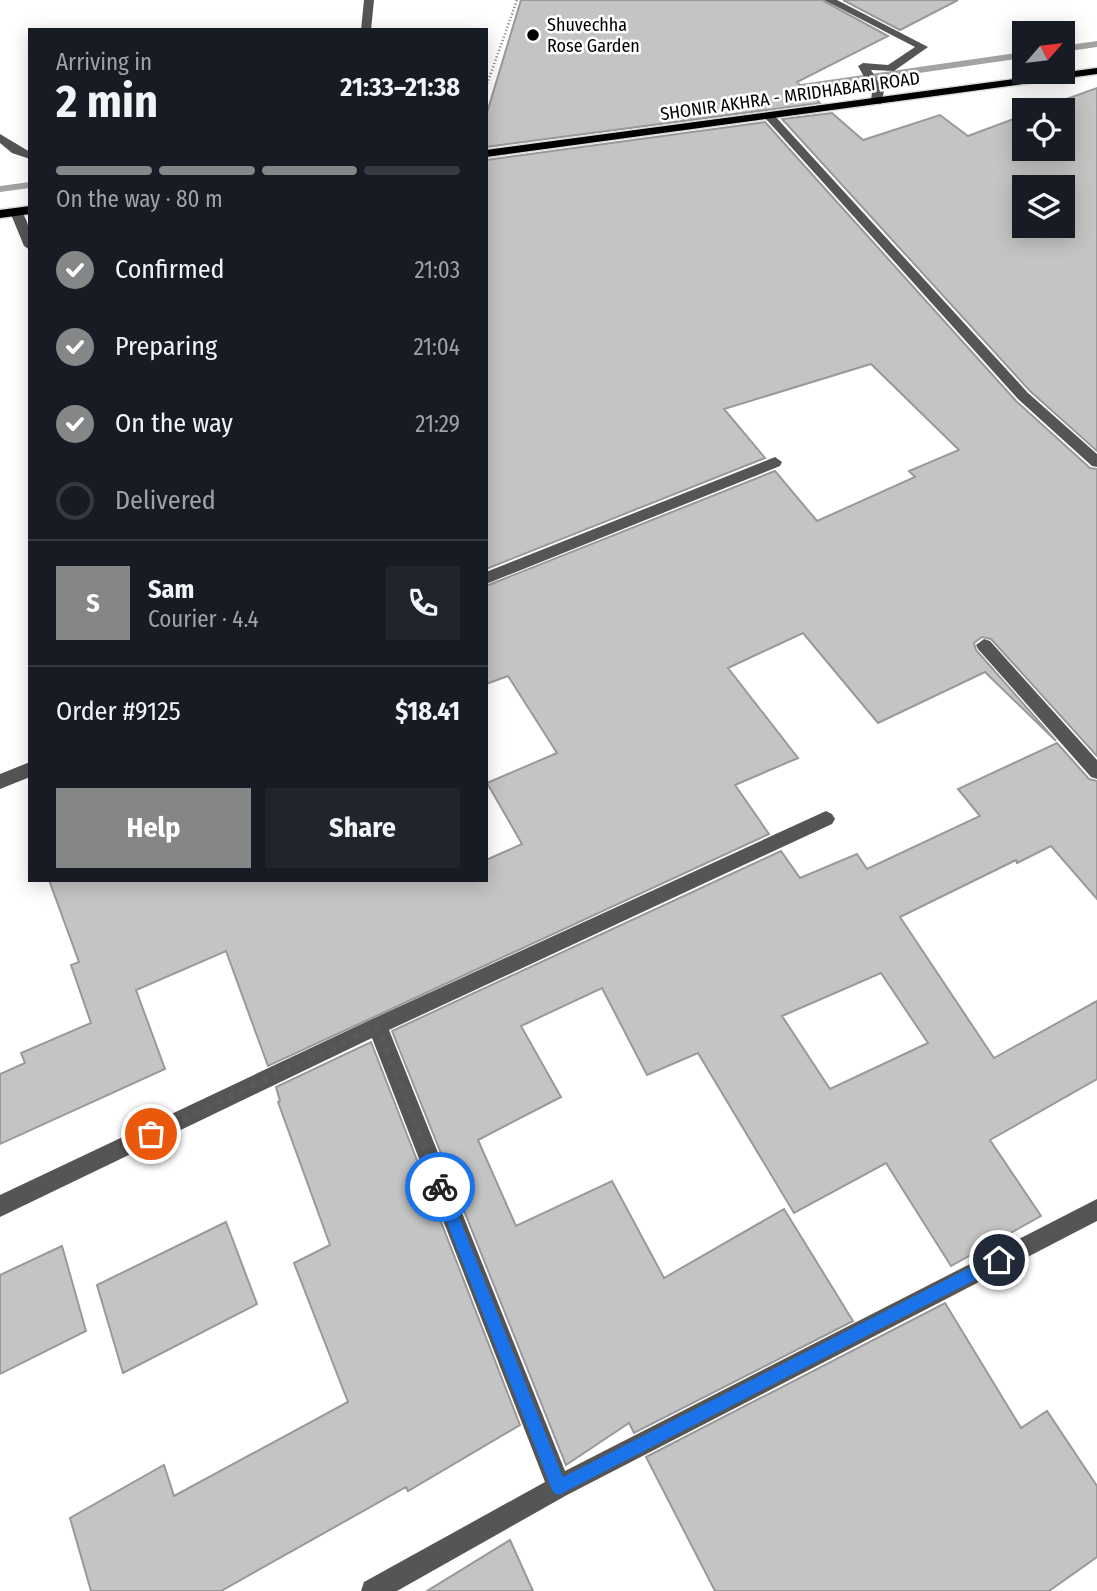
<!DOCTYPE html>
<meta charset="utf-8">
<style>
body{margin:0;font-family:"Fira Sans Condensed",sans-serif;background:#20242c;color:#f1f3f6;height:100vh;display:flex;flex-direction:column;font-size:26px;white-space:nowrap}
*{box-sizing:border-box;margin:0}
p{font-size:23px;color:#9ea1a6}
.icon{flex:none;width:38px;height:38px;fill:none;stroke:currentColor;stroke-width:2;stroke-linecap:round;stroke-linejoin:round}
.map{position:relative;flex:1;overflow:hidden}
.drawer{position:absolute;left:28px;top:28px;width:460px;height:854px;display:flex;flex-direction:column;background:#171b24;border-radius:0px;box-shadow:0 4px 18px #0003}
.drawer>*{flex:none}
.needle{width:46px;rotate:62deg}
.tools{position:absolute;left:1012px;top:21px;display:grid;gap:14px}
.tools a{display:grid;place-items:center;width:63px;height:63px;border-radius:0px;background:#171b24;box-shadow:0 4px 18px #0003;font-size:35px}
.pin{position:absolute;display:grid;place-items:center;width:60px;height:60px;color:#fff;margin:-30px;border:4px solid #fff;border-radius:50%;box-shadow:0 2px 7px #0007}
.courier{position:absolute;display:grid;place-items:center;width:70px;height:70px;margin:-35px;border:5px solid #1a73e8;border-radius:50%;background:#fff;color:#222;box-shadow:0 2px 9px #0007}
.summary em{font-style:normal;font-weight:700}
.summary div{display:flex;flex-direction:column-reverse}
.summary{display:flex;align-items:center;justify-content:space-between;height:119px;padding:0 28px}
h1{font-size:46px;font-weight:700;line-height:52px}
.bar{display:grid;grid-template-columns:repeat(4,1fr);gap:10px 7px;align-content:center;height:84px;padding:0 28px}
.bar i{height:9px;border-radius:5px;background:#363941}
.bar .active{background:#858687}
.bar p{grid-column:span 4}
.line{display:flex;align-items:center;gap:18px;padding:0 28px;border-top:2px solid #363941}
.line div{flex:1}
.round{display:grid;place-items:center;flex:none;width:74px;height:74px;border-radius:0px;background:#20242c}
ol{padding:0 28px;list-style:none}
li{display:flex;align-items:center;gap:21px;height:77px}
li p{margin-inline-start:auto}
li .icon{padding:7px;border-radius:50%;background:#858687;color:#fff;stroke-width:4}
li:last-child{color:#9ea1a6}
li i{width:38px;height:38px;border:4px solid #363941;border-radius:50%}
.cta{display:flex;gap:14px;margin-top:auto;padding:14px 28px}
.cta a{flex:1;height:80px;border-radius:0px;background:#858687;color:#fff;font-size:28px;font-weight:700;line-height:80px;text-align:center}
.cta a+a{background:#20242c;color:#f1f3f6}
.map>svg:first-child{display:block}
</style>
<div class="map">
<svg width="1097" height="1591" viewBox="0 0 1097 1591">
<rect width="100%" height="100%" fill="#fff"/>
<g fill="none" stroke-linecap="round" stroke-linejoin="round">
<path fill="#a3a3a3" fill-rule="evenodd" d="M 1097,41 L 1097,47 L 1062,52 L 1062,46 Z
M 1024,52 L 1024,58 L 780,93 L 775,90 L 780,87 Z
M 30,182 L 30,188 L 0,192 L 0,186 Z"/>
</g>
<path fill="#c4c4c4" stroke="#999" stroke-width="2" fill-rule="evenodd" d="M 521,0 L 822,0 L 888,36 L 797,82 L 820,103 L 486,147 L 486,116 Z
M 843,0 L 958,0 L 900,30 Z
M 1097,88 L 1097,451 L 1030,391 L 782,119 L 832,113 L 863,140 L 940,115 L 968,136 L 1024,115 L 1024,149 L 1062,149 L 1062,110 L 1036,110 ZM 1024,187 L 1062,187 L 1062,226 L 1024,226 Z
M 765,122 L 1016,401 L 1090,468 L 1097,469 L 1097,756 L 991,639 L 982,637 L 974,643 L 976,650 L 1056,741 L 985,672 L 878,723 L 803,633 L 728,668 L 798,758 L 735,785 L 769,834 L 268,1066 L 226,951 L 136,990 L 165,1069 L 0,1144 L 0,1074 L 25,1063 L 21,1053 L 91,1023 L 71,965 L 79,962 L 49,880 L 486,880 L 486,860 L 522,844 L 487,783 L 557,753 L 508,676 L 486,684 L 486,586 L 775,471 L 817,521 L 915,477 L 909,471 L 959,450 L 871,364 L 724,409 L 765,458 L 486,569 L 486,160 Z
M 1057,743 L 1089,779 L 1097,781 L 1097,899 L 1051,846 L 1017,863 L 1016,860 L 900,917 L 994,1058 L 1097,1001 L 1097,1079 L 990,1140 L 1041,1216 L 951,1266 L 886,1163 L 794,1213 L 698,1053 L 647,1075 L 602,988 L 521,1026 L 561,1097 L 478,1140 L 516,1226 L 612,1181 L 664,1278 L 784,1209 L 853,1321 L 634,1433 L 629,1423 L 566,1465 L 392,1031 L 781,851 L 800,878 L 857,854 L 867,869 L 980,816 L 958,789 ZM 881,973 L 928,1043 L 830,1089 L 782,1016 Z
M 371,1042 L 520,1425 L 408,1491 L 406,1487 L 221,1591 L 91,1591 L 70,1518 L 164,1465 L 174,1496 L 348,1402 L 294,1263 L 330,1245 L 278,1102 L 280,1101 L 276,1087 Z
M 226,1222 L 257,1304 L 123,1373 L 97,1285 Z
M 62,1246 L 86,1331 L 0,1374 L 0,1275 Z
M 945,1303 L 1021,1428 L 1047,1411 L 1097,1486 L 1097,1557 L 1049,1591 L 715,1591 L 646,1457 Z
M 510,1540 L 533,1591 L 427,1591 Z"/>
<g fill="none" stroke-linecap="round" stroke-linejoin="round">
<defs>
<path id="major" d="M 1097,68 L 1097,74 L 486,157 L 486,150 Z
M 30,206 L 30,214 L 0,218 L 0,210 Z"/>
</defs>
<use href="#major" stroke="#dbdbdb" stroke-width="3"/>
<path stroke="#777" stroke-width="2.5" stroke-dasharray="1 2.5" stroke-linecap="butt" d="M 486,87 L 517,0"/>
<path fill="#555" fill-rule="evenodd" d="M 364,0 L 374,0 L 371,30 L 361,30 Z
M 824,0 L 837,0 L 928,47 L 894,71 L 871,70 L 884,91 L 881,104 L 871,102 L 872,91 L 858,66 L 863,63 L 888,65 L 915,47 Z
M 766,115 L 774,115 L 1028,393 L 1097,454 L 1097,467 L 1092,466 L 1018,399 L 766,119 Z
M 0,134 L 30,152 L 30,159 L 12,153 L 0,143 Z
M 16,208 C 30,216 30,235 30,250 L 24,246 L 10,212 Z
M 775,457 L 782,462 L 780,466 L 486,584 L 486,572 Z
M 984,639 L 990,641 L 1097,760 L 1097,779 L 1091,777 L 978,649 L 976,645 Z
M 30,762 L 30,777 L 0,789 L 0,774 Z
M 826,811 L 832,814 L 835,819 L 832,824 L 389,1030 L 565,1471 L 1097,1199 L 1097,1221 L 567,1495 L 397,1591 L 361,1591 L 364,1582 L 545,1482 L 372,1038 L 0,1217 L 0,1195 L 370,1020 Z"/>
<use href="#major" fill="#000" fill-rule="evenodd"/>
</g>
<path fill="#1a73e8" d="M 440,1180 L 447,1187 L 563,1477 L 994,1255 L 1004,1255 L 1006,1260 L 1004,1265 L 559,1495 L 554,1493 L 551,1487 L 433,1187 Z"/>
<g fill="none" stroke-linecap="round" stroke-linejoin="round">
<path stroke="#595959" stroke-width="7" stroke-dasharray="0 12.6" d="M 151,1134 L 377,1026 L 440,1187"/>
</g>
<circle fill="#000" stroke="#fff" stroke-width="2.5" cx="533" cy="35" r="7"/>
<g text-anchor="middle" stroke-width="5" stroke-linejoin="round" paint-order="stroke">
<g font-size="18" fill="#000" stroke="#fff" text-anchor="start">
<text x="547" y="31">Shuvechha<tspan x="547" dy="21">Rose Garden</tspan></text>
</g>
<g font-size="18" fill="#000" stroke="#fff">
<text transform="translate(790 96) rotate(-8)" y="6">SHONIR AKHRA - MRIDHABARI ROAD</text>
</g>
</g>
</svg>
<div class="tools">
<a><svg class="needle" viewBox="-14 -14 28 28"><path d="M0-13l5 13h-10z" fill="#e53935"/><path d="M0 13l5-13h-10z" fill="#9ea1a6"/></svg></a>
<a><svg class="icon" aria-label="locate" viewBox="0 0 24 24"><circle cx="12" cy="12" r="6"/><path d="M12 2v4M12 18v4M2 12h4M18 12h4"/></svg></a>
<a><svg class="icon" aria-label="layers" viewBox="0 0 24 24"><path d="M12 4l9 5-9 5-9-5zM3 14l9 5 9-5"/></svg></a>
</div>
<div class="pin" style="left:151px;top:1134px;background:#ea580c"><svg class="icon" aria-label="bag" viewBox="0 0 24 24"><path d="M5 8h14l-1 12H6zM9 8a3 3 0 0 1 6 0"/></svg></div>
<div class="pin" style="left:999px;top:1260px;background:#1f2937"><svg class="icon" aria-label="home" viewBox="0 0 24 24"><path d="M3 11l9-7 9 7M6 9v11h12V9"/></svg></div>
<div class="courier" style="left:440px;top:1187px"><svg class="icon" aria-label="bike" viewBox="0 0 24 24"><circle cx="6" cy="16" r="4"/><circle cx="18" cy="16" r="4"/><path d="M6 16l4-8h5l3 8M10 8l3 8H6M13 5h3"/></svg></div>
<section class="drawer">
<div class="summary"><div><h1>2 min</h1><p>Arriving in</p></div><em>21:33–21:38</em></div>
<div class="bar"><i class="active"></i><i class="active"></i><i class="active"></i><i></i><p>On the way · 80 m</p></div>
<ol>
<li><svg class="icon" aria-label="check" viewBox="0 0 24 24"><path d="M5 12l5 5 9-10"/></svg>Confirmed<p>21:03</p></li>
<li><svg class="icon" aria-label="check" viewBox="0 0 24 24"><path d="M5 12l5 5 9-10"/></svg>Preparing<p>21:04</p></li>
<li><svg class="icon" aria-label="check" viewBox="0 0 24 24"><path d="M5 12l5 5 9-10"/></svg>On the way<p>21:29</p></li>
<li><i></i>Delivered</li>
</ol>
<div class="line" style="height:126px"><b class="round" style="background:#858687;color:#fff">S</b><div><b>Sam</b><p>Courier · 4.4</p></div><a class="round"><svg class="icon" aria-label="phone" viewBox="0 0 24 24"><path d="M5 4h4l2 5-3 2q2 4 5 5l2-3 5 2v4C11 20 4 13 5 4z"/></svg></a></div>
<div class="line" style="height:91px"><div>Order #9125</div><b>$18.41</b></div>
<div class="cta"><a>Help</a><a>Share</a></div>
</section>
</div>
